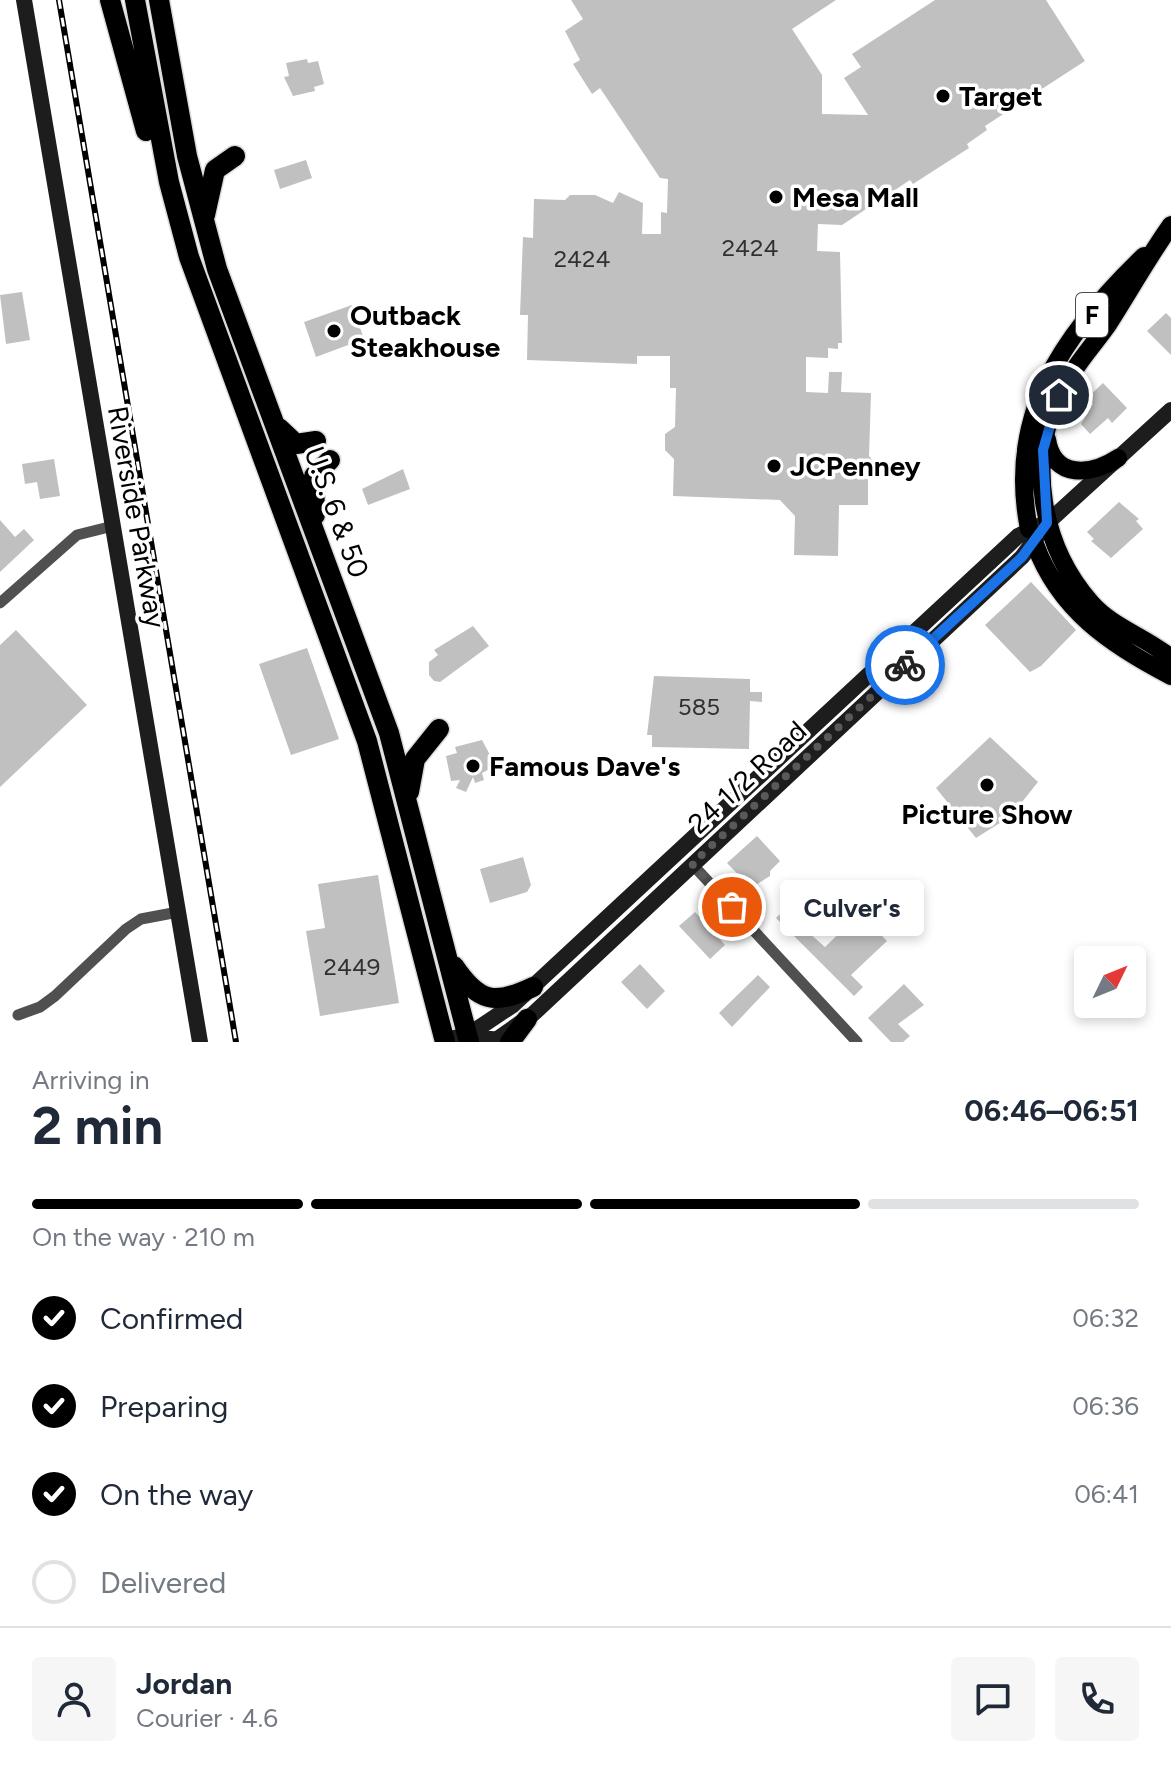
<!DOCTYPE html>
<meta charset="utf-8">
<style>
body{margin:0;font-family:Figtree,sans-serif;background:#f6f6f7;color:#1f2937;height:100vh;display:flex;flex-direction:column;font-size:30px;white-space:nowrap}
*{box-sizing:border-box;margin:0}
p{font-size:26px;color:#747a83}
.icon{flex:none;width:44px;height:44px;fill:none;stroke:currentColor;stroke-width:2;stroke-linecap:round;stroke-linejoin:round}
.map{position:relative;height:1042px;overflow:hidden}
.drawer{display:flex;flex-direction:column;background:#fff;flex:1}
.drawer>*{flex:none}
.needle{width:52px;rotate:47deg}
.tools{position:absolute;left:1074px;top:946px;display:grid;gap:16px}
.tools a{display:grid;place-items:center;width:72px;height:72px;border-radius:8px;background:#fff;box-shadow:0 4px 12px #0003;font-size:40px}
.pin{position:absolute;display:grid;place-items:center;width:68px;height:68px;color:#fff;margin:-34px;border:4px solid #fff;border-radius:50%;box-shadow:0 2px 8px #0007}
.courier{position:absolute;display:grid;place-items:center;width:80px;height:80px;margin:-40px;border:6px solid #1a73e8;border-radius:50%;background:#fff;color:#222;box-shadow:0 2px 10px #0007}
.bubble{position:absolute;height:56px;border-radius:8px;background:#fff;box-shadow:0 4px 12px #0003;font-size:26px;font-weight:700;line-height:56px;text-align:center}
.summary em{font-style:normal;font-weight:700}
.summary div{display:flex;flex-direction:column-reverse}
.summary{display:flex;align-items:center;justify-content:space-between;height:136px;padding:0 32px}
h1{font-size:52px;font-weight:700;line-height:60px}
.bar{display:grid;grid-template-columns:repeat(4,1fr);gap:12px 8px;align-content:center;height:96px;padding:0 32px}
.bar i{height:10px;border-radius:6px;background:#e0e1e3}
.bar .on{background:#000}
.bar p{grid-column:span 4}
.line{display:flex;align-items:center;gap:20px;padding:0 32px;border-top:2px solid #e0e1e3}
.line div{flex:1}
.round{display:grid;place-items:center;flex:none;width:84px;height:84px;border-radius:8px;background:#f6f6f7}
ol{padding:0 32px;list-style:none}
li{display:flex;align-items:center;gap:24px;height:88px}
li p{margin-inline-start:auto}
li .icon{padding:8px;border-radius:50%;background:#000;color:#fff;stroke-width:4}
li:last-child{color:#747a83}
li i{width:44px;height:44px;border:4px solid #e0e1e3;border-radius:50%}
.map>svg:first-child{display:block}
</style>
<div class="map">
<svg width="1171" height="1042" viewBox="0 0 1171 1042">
<rect width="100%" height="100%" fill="#fff"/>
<path fill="#c0c0c0" d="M 571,0 L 836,0 L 792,29 L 822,75 L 822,114 L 868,115 L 844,78 L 861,67 L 852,54 L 935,0 L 1046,0 L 1085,61 L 985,126 L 987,130 L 967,144 L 969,148 L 913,184 L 910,180 L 842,225 L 818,224 L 817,251 L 840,252 L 842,343 L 838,343 L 838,349 L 828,348 L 828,358 L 806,357 L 806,392 L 828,393 L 829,372 L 842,372 L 841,392 L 871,393 L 869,456 L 874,462 L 874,470 L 868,476 L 868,505 L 839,505 L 838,556 L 794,555 L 795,516 L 780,500 L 673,496 L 674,459 L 665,450 L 665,434 L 675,427 L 676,388 L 670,388 L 670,356 L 637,356 L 637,364 L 527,360 L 528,315 L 520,315 L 523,237 L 533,238 L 534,199 L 565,200 L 570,195 L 595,195 L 613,203 L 619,192 L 643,203 L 642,234 L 661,234 L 661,212 L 667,213 L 668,179 L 660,178 L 600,88 L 592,94 L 573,64 L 580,60 L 565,31 L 583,19 Z
M 307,59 L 308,63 L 318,61 L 324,84 L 314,87 L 315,91 L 293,96 L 284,77 L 289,76 L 286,63 Z
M 306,160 L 312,178 L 280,189 L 274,170 Z
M 22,292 L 30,340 L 6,344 L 0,295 Z
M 352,305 L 364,339 L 316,357 L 304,322 Z
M 1166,313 L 1171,318 L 1171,355 L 1147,331 Z
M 1103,383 L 1127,408 L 1112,423 L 1108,418 L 1090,434 L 1081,424 L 1093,404 L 1087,398 Z
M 54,459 L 60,496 L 40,499 L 37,482 L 25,484 L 22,464 Z
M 403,469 L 410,489 L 368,505 L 362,489 Z
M 1119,502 L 1139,519 L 1136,521 L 1143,529 L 1111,558 L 1091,541 L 1094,539 L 1087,532 Z
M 0,520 L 15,537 L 24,529 L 34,540 L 0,572 Z
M 1031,582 L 1076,630 L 1041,666 L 1030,672 L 985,625 Z
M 473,626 L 489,646 L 440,682 L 434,681 L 429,675 L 429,662 L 438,655 L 434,650 Z
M 16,630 L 87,705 L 0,787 L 0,645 Z
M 307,648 L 339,739 L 291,755 L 259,664 Z
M 654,676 L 750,679 L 750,692 L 762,692 L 762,702 L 750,701 L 749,749 L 652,747 L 652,735 L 647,735 Z
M 990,737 L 1038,782 L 1018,807 L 1024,814 L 1009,828 L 1003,821 L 976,838 L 936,788 Z
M 482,740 L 496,766 L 482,773 L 484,780 L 475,783 L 473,777 L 466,792 L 456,788 L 460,780 L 451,781 L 446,756 L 457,753 L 455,747 Z
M 757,836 L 780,861 L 770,871 L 770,876 L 751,888 L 727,863 Z
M 523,857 L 531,885 L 527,892 L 490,903 L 480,869 Z
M 378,875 L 399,1003 L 320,1016 L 306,931 L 325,928 L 318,884 Z
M 794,901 L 807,909 L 804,912 L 809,917 L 800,925 L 825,947 L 860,913 L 887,941 L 851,975 L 863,987 L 854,996 L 776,918 Z
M 695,912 L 725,945 L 710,959 L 679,926 Z
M 640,964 L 665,991 L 647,1009 L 621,982 Z
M 758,975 L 770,987 L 732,1027 L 719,1013 Z
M 904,984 L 924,1005 L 898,1024 L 910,1036 L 903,1042 L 891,1042 L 868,1018 Z"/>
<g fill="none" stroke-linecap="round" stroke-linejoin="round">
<defs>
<path id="primary" d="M 1171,225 C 1149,256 1130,290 1109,323 C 1093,346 1073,367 1060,393 C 1026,461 1041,546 1091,603 C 1113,628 1146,637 1171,658
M 1047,439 C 1053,480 1092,475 1118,458
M 1029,529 C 1006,414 1064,333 1144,256
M 1035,544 C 1059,610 1111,645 1171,676"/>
<path id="highway" d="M 110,0 L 146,131
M 135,0 L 169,182 L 189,257 L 367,741 L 445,1042
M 159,0 L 187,156 L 217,269 L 389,733 L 469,1042
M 205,215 L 215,170 L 235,156
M 279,428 L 296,444 L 316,441
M 315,515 L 314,476 L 330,460
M 409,792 L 415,759 L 439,729
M 454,966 C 479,1003 495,1005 533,987
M 510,1042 L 527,1019"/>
</defs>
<use href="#primary" stroke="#dbdbdb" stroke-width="21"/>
<use href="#highway" stroke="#dbdbdb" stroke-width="23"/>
<path stroke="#505050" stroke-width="11" d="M 0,603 L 77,535 L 113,526
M 692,864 L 857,1042
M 18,1015 L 40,1007 L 55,996 L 126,929 L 141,919 L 178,912"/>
<path stroke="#1d1d1d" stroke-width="16" d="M 24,0 L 200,1042
M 468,1035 L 496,1040 L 533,1014 L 1022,557 L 1047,523 L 1171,410
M 445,1040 L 468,1035 L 513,1005 L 1018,536 L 1041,525"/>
<use href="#primary" stroke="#000" stroke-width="18"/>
<use href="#highway" stroke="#000" stroke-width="20"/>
<defs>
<path id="rail" d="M 59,0 L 236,1042"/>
</defs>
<use href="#rail" stroke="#000" stroke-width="6"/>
<use href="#rail" stroke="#fff" stroke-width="3" stroke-dasharray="9" stroke-linecap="butt"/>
</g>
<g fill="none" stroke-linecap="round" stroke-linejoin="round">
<path stroke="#595959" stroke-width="8" stroke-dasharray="0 14.4" d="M 732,907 L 692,864 L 905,665"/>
<path stroke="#1a73e8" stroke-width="10" d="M 905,665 L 1022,557 L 1047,523 L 1043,450 L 1059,395"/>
</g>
<g fill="#000" stroke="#fff" stroke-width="3">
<circle cx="943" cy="96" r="8"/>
<circle cx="776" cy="197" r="8"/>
<circle cx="334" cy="331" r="8"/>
<circle cx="774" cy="466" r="8"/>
<circle cx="473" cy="766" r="8"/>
<circle cx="987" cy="785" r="8"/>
</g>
<g text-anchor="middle" stroke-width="7" stroke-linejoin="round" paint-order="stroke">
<g font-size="24" fill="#303030">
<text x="750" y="256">2424</text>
<text x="582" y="267">2424</text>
<text x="699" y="715">585</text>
<text x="352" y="975">2449</text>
</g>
<rect fill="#fff" stroke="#4c4c4c" stroke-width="2" x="1076" y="293" width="32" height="44" rx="6"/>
<g font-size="26" font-weight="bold" fill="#000">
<text x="1092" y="324">F</text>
</g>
<g font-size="28" font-weight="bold" fill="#000" stroke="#fff" text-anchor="start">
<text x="959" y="106">Target</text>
<text x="792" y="207">Mesa Mall</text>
<text x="350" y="325">Outback<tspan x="350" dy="32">Steakhouse</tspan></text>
<text x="790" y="476">JCPenney</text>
<text x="489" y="776">Famous Dave's</text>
<text x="987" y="824" text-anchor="middle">Picture Show</text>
</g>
<g font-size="28" fill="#000" stroke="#fff">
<text transform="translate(337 512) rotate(70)" y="10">U.S. 6 &amp; 50</text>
<text transform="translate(137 517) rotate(80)" y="10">Riverside Parkway</text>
<text transform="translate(747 777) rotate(-43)" y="10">24 1/2 Road</text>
</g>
</g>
</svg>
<div class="tools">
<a><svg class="needle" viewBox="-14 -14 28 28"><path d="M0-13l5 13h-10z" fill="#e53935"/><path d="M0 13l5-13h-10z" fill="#747a83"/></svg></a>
</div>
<div class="pin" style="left:732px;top:907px;background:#ea580c"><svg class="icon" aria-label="bag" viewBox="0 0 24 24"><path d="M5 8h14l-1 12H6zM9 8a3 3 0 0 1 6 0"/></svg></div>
<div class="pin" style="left:1059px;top:395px;background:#1f2937"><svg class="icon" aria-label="home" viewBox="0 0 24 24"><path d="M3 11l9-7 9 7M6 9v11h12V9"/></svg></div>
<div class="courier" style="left:905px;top:665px"><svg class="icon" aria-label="bike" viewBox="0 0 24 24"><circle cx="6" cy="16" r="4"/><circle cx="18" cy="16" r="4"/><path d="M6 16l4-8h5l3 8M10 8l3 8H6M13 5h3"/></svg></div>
<div class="bubble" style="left:780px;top:880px;width:144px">Culver's</div>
</div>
<section class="drawer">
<div class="summary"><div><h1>2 min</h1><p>Arriving in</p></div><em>06:46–06:51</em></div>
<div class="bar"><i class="on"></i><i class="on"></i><i class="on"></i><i></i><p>On the way · 210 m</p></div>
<ol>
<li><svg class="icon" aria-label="check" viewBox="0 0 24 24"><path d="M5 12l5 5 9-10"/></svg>Confirmed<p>06:32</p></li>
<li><svg class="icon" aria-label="check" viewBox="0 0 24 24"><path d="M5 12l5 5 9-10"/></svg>Preparing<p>06:36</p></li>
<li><svg class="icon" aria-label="check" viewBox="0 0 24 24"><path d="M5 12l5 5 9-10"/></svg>On the way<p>06:41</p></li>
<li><i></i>Delivered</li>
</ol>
<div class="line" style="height:144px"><a class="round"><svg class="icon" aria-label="person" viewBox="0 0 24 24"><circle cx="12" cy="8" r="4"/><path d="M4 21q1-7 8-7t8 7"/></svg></a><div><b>Jordan</b><p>Courier · 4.6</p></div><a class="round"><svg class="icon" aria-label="chat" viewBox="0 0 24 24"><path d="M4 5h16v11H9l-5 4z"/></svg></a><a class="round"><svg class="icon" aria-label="phone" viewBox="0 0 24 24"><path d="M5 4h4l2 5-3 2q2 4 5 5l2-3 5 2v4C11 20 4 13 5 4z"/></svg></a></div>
</section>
